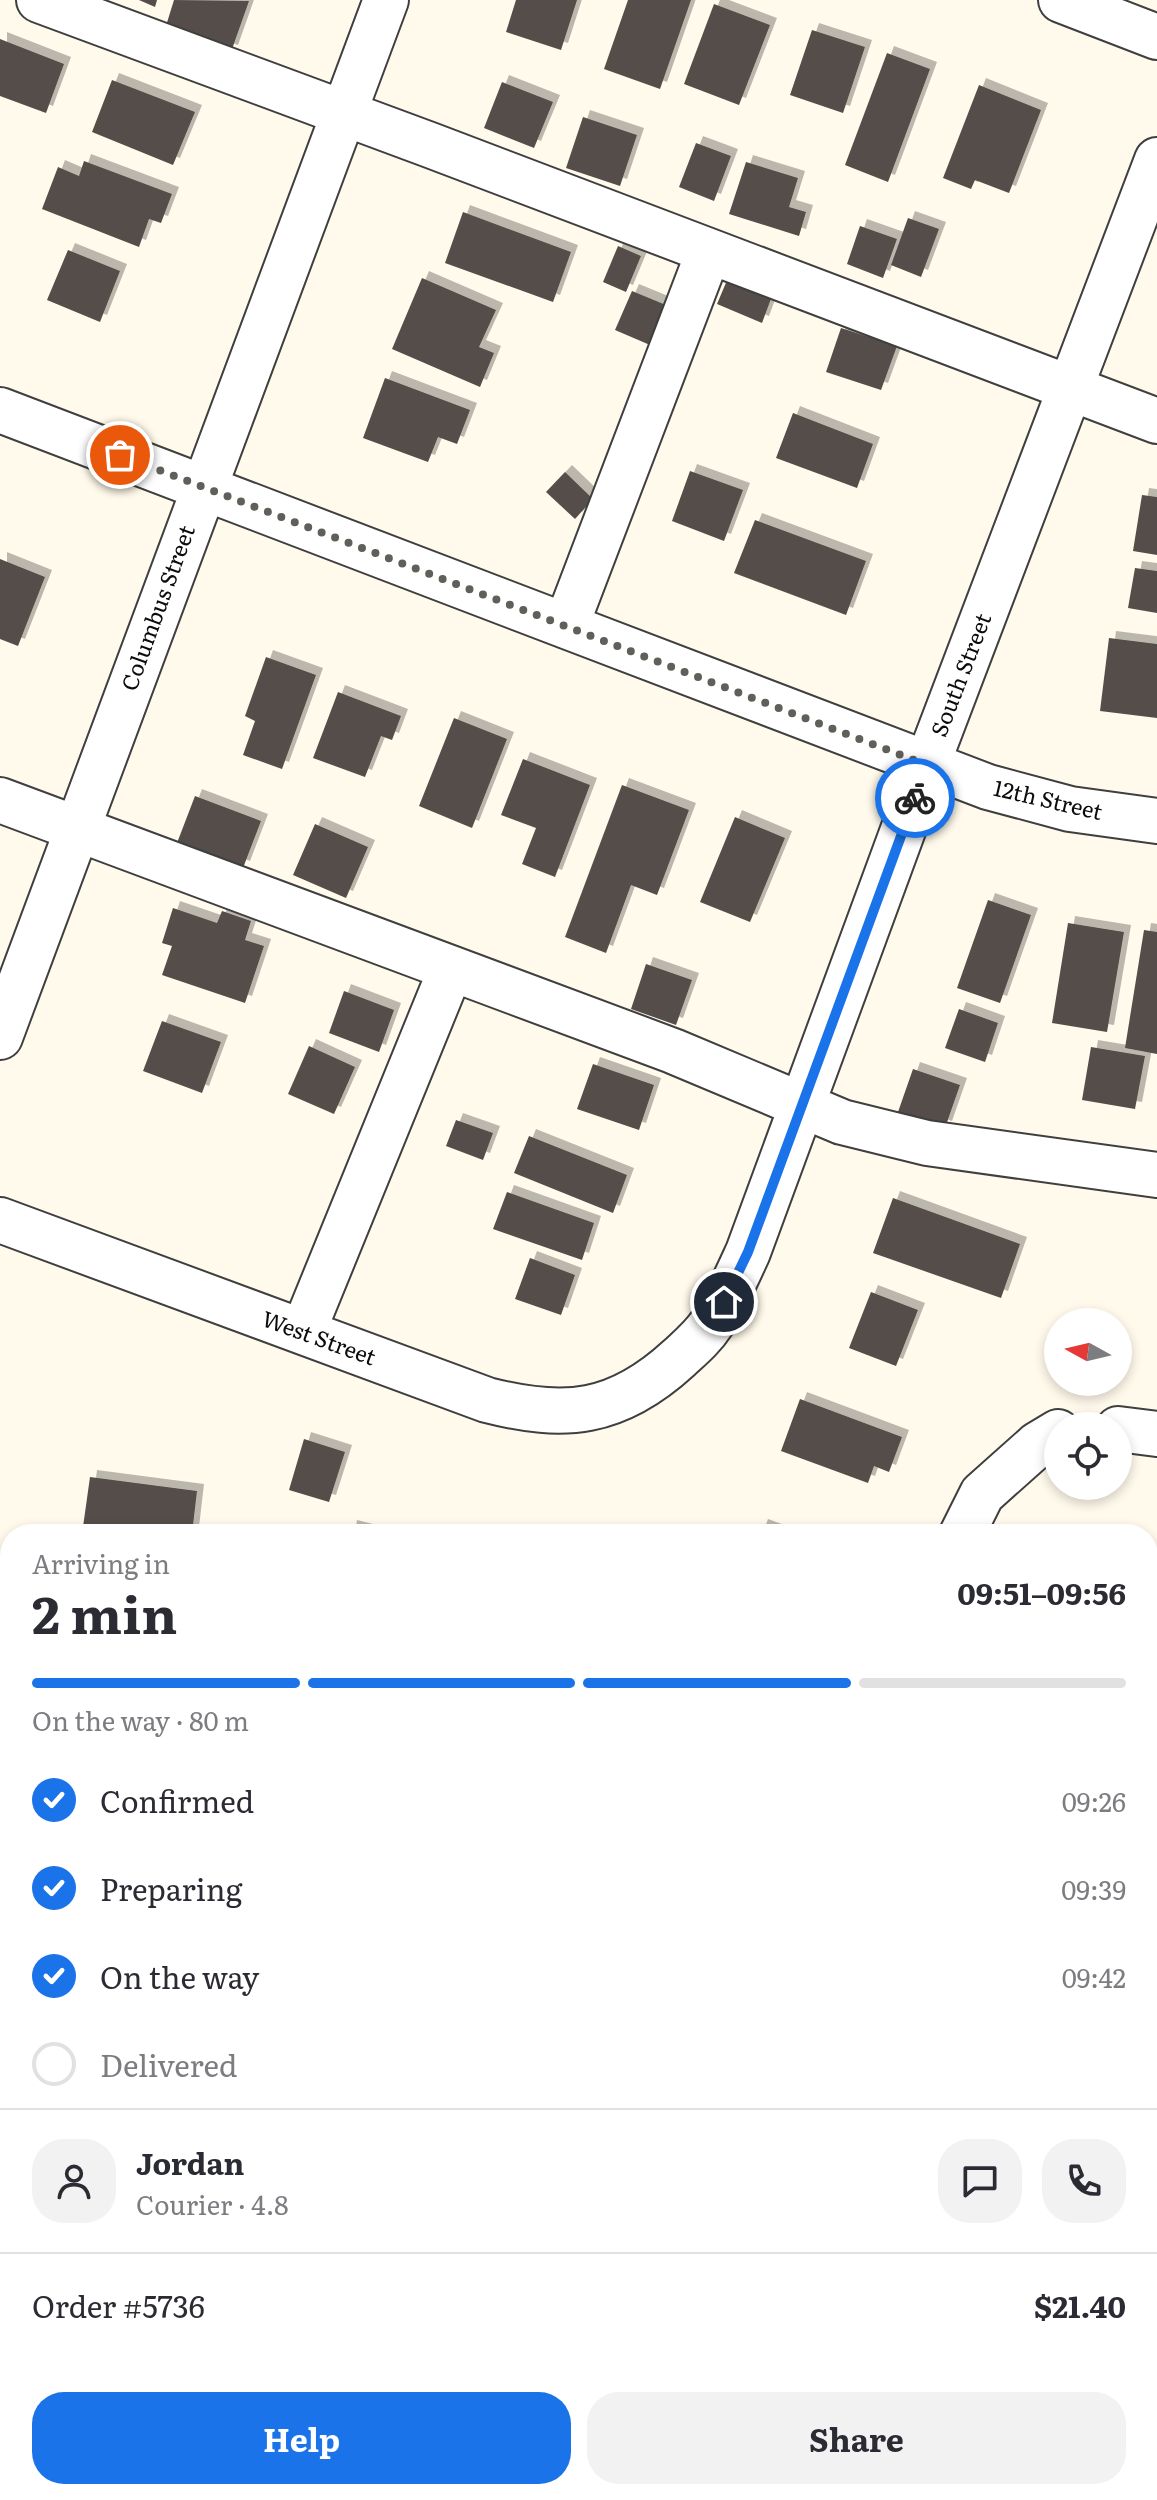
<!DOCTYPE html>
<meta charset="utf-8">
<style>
body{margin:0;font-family:Literata,serif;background:#f2f2f3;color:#2b2b33;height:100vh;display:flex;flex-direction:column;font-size:30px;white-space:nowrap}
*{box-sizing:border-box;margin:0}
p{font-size:26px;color:#7c7c81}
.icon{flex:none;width:44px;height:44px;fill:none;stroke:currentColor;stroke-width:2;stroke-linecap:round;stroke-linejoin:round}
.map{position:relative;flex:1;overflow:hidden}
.panel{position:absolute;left:0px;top:1524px;width:1158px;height:976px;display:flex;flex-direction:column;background:#fff;border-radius:32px 32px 0 0;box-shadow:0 4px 12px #0003}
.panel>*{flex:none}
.needle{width:52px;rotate:278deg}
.buttons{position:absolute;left:1044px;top:1308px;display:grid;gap:16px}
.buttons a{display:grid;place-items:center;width:88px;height:88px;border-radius:50%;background:#fff;box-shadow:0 4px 12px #0003;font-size:40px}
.pin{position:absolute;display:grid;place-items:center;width:68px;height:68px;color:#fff;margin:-34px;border:4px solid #fff;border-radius:50%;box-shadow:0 2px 8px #0007}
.courier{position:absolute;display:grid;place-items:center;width:80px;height:80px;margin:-40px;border:6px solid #1a73e8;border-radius:50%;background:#fff;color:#222;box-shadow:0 2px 10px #0007}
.overview em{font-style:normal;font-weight:700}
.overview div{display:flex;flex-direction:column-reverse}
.overview{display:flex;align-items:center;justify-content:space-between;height:136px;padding:0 32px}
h1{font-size:52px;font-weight:700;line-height:60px}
.bar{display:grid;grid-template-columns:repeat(4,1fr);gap:12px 8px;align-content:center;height:96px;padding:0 32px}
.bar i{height:10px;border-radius:6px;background:#e1e1e2}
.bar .on{background:#1a73e8}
.bar p{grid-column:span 4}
.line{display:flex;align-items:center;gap:20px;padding:0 32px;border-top:2px solid #e1e1e2}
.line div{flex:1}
.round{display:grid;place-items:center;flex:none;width:84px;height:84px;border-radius:32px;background:#f2f2f3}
ol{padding:0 32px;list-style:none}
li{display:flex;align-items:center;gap:24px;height:88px}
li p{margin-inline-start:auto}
li .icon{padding:8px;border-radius:50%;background:#1a73e8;color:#fff;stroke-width:4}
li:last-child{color:#7c7c81}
li i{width:44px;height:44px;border:4px solid #e1e1e2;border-radius:50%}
.button{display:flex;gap:16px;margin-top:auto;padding:16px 32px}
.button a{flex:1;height:92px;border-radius:32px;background:#1a73e8;color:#fff;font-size:32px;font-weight:700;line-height:92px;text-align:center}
.button a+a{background:#f2f2f3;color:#2b2b33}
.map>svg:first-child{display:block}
</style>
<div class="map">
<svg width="1157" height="2500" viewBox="0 0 1157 2500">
<defs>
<filter id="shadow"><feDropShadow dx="7" dy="-7" stdDeviation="0" flood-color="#0004"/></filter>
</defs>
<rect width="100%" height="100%" fill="#fffaeb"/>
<path fill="#b6db93" d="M 0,2007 L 10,2013 L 10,2490 L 97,2490 L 94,2500 L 0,2500 Z
M 1148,2232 L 1157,2234 L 1157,2500 L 650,2500 L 653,2490 L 1148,2490 Z"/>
<path fill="#554d48" filter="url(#shadow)" d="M 139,0 L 157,0 L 155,7 Z
M 174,0 L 249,1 L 231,52 L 165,29 Z
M 516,0 L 577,0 L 561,50 L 506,32 Z
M 628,0 L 691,0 L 660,89 L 604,69 Z
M 714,4 L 770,25 L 739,105 L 684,84 Z
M 812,30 L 865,47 L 843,113 L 790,95 Z
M 0,39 L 64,64 L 46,113 L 0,96 Z
M 887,53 L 930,69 L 888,182 L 845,165 Z
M 112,80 L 195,112 L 173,165 L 92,132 Z
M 502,82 L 553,102 L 534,148 L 484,128 Z
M 979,85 L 1041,110 L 1009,193 L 975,180 L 971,189 L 943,178 Z
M 583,117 L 637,135 L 620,186 L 566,168 Z
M 696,143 L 731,156 L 714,201 L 679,187 Z
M 84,161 L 172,194 L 161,223 L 149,219 L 139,247 L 42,209 L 58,167 L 79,176 Z
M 746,162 L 798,178 L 789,207 L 806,212 L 799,236 L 729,214 Z
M 463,212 L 571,252 L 553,302 L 445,263 Z
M 908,218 L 939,229 L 921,277 L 891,265 Z
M 860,226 L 897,239 L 883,278 L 847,264 Z
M 618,246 L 641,256 L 626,292 L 603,282 Z
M 68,250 L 120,271 L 100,322 L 47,300 Z
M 422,278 L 496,310 L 479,347 L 494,353 L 480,387 L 392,349 Z
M 728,278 L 772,296 L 762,323 L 717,304 Z
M 632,291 L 666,305 L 650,345 L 615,330 Z
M 841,328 L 897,346 L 881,390 L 826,372 Z
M 385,378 L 470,410 L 457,444 L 438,437 L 428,462 L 363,438 Z
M 793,413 L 873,444 L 857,488 L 776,458 Z
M 690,471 L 743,490 L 724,541 L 672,521 Z
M 565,472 L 593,499 L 575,519 L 546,492 Z
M 1142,495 L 1157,497 L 1157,555 L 1133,551 Z
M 755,520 L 866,561 L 846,615 L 734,573 Z
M 0,559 L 45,577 L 18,646 L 0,639 Z
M 1135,568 L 1157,571 L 1157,613 L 1128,608 Z
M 1109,638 L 1157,644 L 1157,718 L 1100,711 Z
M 266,657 L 316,675 L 282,769 L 243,755 L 255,721 L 245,716 Z
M 338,692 L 401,716 L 392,740 L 381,736 L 365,777 L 313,758 Z
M 454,718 L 507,739 L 472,828 L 419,806 Z
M 523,759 L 590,785 L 555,877 L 522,864 L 536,828 L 501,815 Z
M 622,785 L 689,810 L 657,895 L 631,885 L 606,953 L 565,937 Z
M 195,796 L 261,821 L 243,868 L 177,843 Z
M 735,817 L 785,838 L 750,922 L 700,902 Z
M 315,824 L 368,847 L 346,898 L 293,875 Z
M 988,900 L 1031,915 L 1000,1003 L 957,988 Z
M 173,908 L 217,923 L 222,911 L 251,921 L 245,940 L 264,946 L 245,1003 L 162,975 L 172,946 L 162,943 Z
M 1068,923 L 1124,932 L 1107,1032 L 1052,1023 Z
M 1144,930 L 1157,932 L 1157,1054 L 1125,1048 Z
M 646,964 L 692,980 L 676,1025 L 631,1009 Z
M 344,991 L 394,1010 L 379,1052 L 329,1033 Z
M 959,1009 L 998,1023 L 985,1062 L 945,1048 Z
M 162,1021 L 221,1042 L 202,1093 L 143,1071 Z
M 309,1046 L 355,1067 L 334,1114 L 288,1094 Z
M 1091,1047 L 1145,1056 L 1135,1109 L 1082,1100 Z
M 593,1064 L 654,1085 L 639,1130 L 577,1109 Z
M 913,1069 L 960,1085 L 945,1128 L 898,1112 Z
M 456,1120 L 493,1133 L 483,1160 L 446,1146 Z
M 529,1136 L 627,1175 L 613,1213 L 514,1173 Z
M 507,1192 L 594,1223 L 582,1260 L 493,1229 Z
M 893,1198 L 1020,1244 L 1001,1298 L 873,1253 Z
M 530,1258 L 575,1275 L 561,1315 L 515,1299 Z
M 871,1292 L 918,1310 L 896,1366 L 849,1348 Z
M 800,1399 L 902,1437 L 889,1472 L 874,1466 L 868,1483 L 781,1451 Z
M 304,1439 L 345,1452 L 329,1502 L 289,1490 Z
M 90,1477 L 197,1491 L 192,1534 L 82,1534 Z
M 761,1526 L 783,1534 L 758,1534 Z
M 350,1527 L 374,1533 L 374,1534 L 349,1534 Z
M 0,1753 L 10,1754 L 10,1861 L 0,1860 Z"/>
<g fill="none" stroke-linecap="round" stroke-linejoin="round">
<defs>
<path id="minor" d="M 39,0 L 430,145 L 1157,421
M 1061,0 L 1157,37
M 0,410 L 988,787 L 1070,809 L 1157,821
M 566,626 L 709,251
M 0,800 L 673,1051 L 842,1122 L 927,1143 L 1157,1175
M 0,1037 L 386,0
M 0,1220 L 487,1400 C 565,1420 617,1415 679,1358 C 691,1347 703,1337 712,1323 C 726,1301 737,1276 748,1252 L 927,765 L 1157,160
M 303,1332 L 451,969
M 1118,1429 L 1157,1434
M 962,1534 L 982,1494 L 1038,1444 L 1058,1432
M 1148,1758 L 1157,1723
M 0,2095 L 10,2095
M 0,2425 L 10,2401"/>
</defs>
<use href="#minor" stroke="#3f3f3f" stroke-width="48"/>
<use href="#minor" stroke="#fff" stroke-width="44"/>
</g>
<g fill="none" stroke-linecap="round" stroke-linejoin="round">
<path stroke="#615f5a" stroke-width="8" stroke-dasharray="0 14.4" d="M 120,455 L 927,765 L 915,798"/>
<path stroke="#1a73e8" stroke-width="10" d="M 724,1302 L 748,1252 L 915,798"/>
</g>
<g text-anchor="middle" stroke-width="8" stroke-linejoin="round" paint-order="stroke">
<g font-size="22" fill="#0c0c0c" stroke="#fff">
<text transform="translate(158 608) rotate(-70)" y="8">Columbus Street</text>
<text transform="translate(961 675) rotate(-69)" y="8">South Street</text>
<text transform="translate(1048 800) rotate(13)" y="8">12th Street</text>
<text transform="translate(319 1338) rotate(20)" y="8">West Street</text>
</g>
</g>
</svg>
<div class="buttons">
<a><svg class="needle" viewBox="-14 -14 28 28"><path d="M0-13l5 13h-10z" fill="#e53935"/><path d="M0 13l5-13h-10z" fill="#7c7c81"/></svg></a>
<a><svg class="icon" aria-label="locate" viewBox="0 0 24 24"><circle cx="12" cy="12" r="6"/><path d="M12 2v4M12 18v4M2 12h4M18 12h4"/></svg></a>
</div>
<div class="pin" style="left:120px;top:455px;background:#ea580c"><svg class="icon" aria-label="bag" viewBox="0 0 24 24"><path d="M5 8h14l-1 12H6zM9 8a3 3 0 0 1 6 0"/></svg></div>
<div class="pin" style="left:724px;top:1302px;background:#1f2937"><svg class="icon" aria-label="home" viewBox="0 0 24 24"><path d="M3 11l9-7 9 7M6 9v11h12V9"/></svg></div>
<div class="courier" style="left:915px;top:798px"><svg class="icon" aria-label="bike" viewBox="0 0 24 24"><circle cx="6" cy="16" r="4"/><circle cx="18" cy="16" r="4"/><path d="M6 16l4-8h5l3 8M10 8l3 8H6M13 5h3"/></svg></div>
<section class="panel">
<div class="overview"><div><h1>2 min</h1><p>Arriving in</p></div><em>09:51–09:56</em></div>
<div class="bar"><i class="on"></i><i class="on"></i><i class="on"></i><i></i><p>On the way · 80 m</p></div>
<ol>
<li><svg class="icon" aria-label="check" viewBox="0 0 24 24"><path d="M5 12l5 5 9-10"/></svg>Confirmed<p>09:26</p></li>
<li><svg class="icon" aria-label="check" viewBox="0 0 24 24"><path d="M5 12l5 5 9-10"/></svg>Preparing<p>09:39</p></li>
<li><svg class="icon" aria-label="check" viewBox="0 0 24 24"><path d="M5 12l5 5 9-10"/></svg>On the way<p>09:42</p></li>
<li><i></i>Delivered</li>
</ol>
<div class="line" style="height:144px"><a class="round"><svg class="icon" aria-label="person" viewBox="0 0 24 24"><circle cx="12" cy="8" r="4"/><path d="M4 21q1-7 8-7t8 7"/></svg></a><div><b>Jordan</b><p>Courier · 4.8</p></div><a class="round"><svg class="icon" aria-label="chat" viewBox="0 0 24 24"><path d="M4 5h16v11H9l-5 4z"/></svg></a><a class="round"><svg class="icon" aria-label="phone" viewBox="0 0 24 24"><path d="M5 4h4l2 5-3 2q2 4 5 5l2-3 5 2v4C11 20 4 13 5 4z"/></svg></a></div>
<div class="line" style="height:104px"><div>Order #5736</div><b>$21.40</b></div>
<div class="button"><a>Help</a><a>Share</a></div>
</section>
</div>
